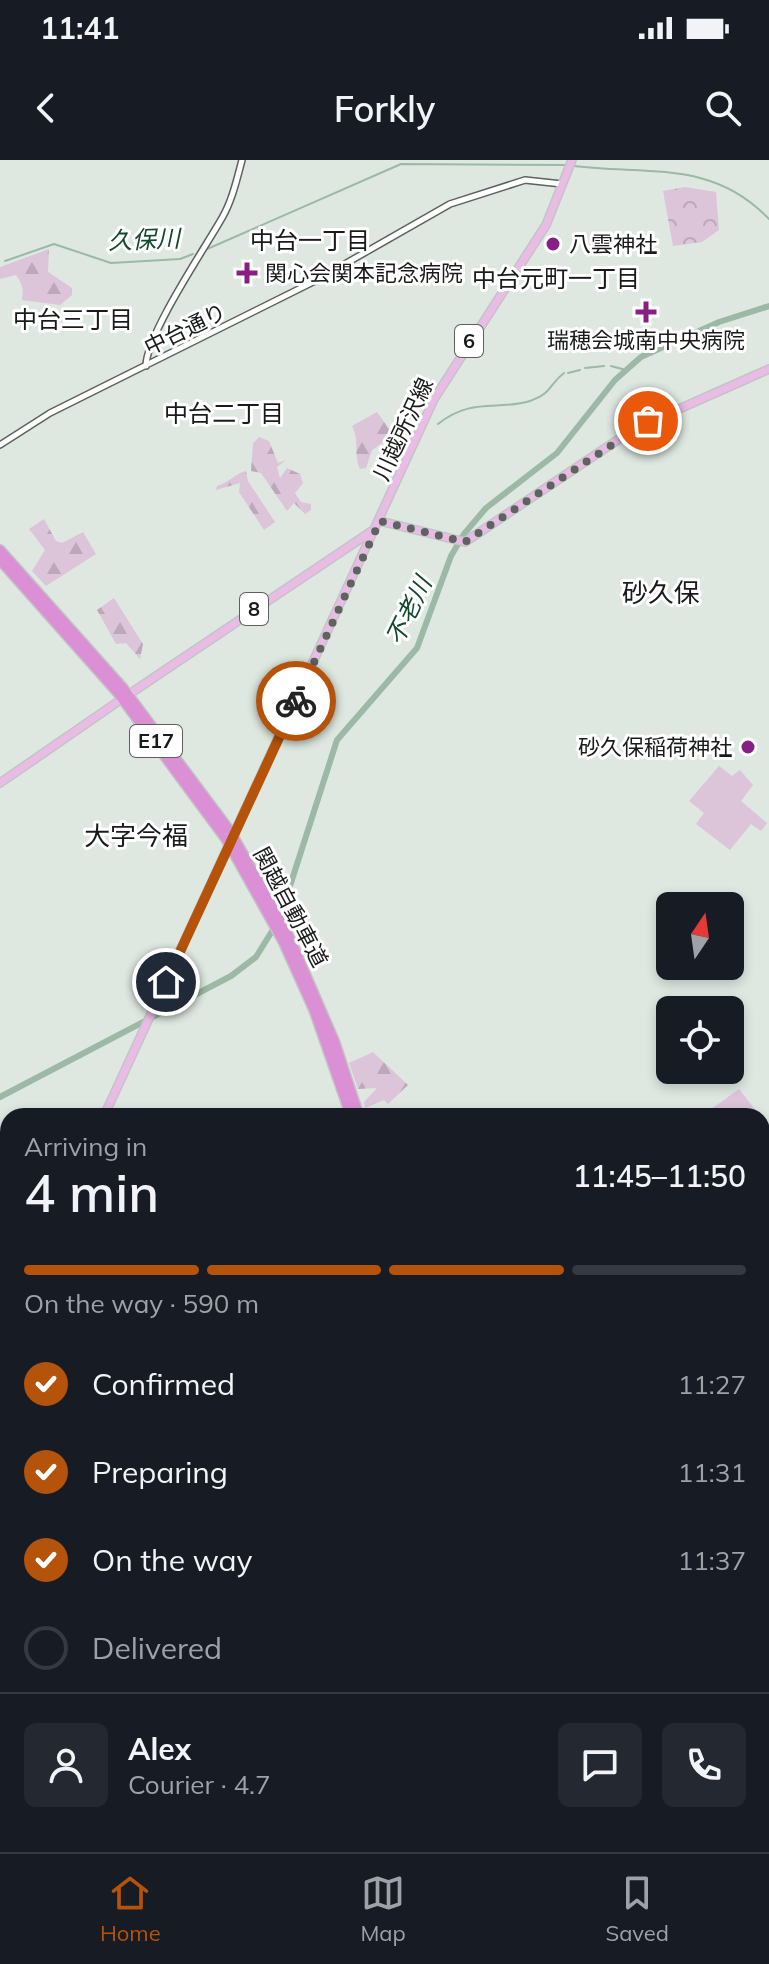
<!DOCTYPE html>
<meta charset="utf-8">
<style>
body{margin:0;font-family:Mulish,"Noto Sans JP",sans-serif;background:#242831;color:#f1f3f6;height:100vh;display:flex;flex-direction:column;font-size:30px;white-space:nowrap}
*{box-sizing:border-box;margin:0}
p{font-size:26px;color:#9ea1a6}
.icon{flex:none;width:44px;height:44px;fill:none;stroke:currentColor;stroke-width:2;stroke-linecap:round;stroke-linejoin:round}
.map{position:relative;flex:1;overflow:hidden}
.details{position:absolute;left:0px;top:948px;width:770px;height:744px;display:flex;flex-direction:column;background:#171b24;border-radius:24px 24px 0 0;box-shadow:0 4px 12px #0003}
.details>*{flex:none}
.needle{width:52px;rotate:13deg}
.controls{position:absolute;left:656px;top:732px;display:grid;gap:16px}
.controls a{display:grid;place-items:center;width:88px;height:88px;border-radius:12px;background:#171b24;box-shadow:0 4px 12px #0003;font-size:40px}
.pin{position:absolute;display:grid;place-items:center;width:68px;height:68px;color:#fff;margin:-34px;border:4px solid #fff;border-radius:50%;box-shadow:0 2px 8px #0007}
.courier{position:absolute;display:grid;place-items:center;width:80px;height:80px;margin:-40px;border:6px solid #b45309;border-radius:50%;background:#fff;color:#222;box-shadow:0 2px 10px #0007}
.headline em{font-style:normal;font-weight:600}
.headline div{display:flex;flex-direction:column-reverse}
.headline{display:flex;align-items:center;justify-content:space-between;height:136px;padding:0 24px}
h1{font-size:52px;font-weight:600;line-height:60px}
.bar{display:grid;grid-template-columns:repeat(4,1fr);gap:12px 8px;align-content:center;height:96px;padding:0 24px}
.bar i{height:10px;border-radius:6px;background:#363941}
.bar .current{background:#b45309}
.bar p{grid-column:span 4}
.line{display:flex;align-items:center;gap:20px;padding:0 24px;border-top:2px solid #363941}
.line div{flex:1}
.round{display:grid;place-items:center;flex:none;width:84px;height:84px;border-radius:12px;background:#242831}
ol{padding:0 24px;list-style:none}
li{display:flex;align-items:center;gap:24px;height:88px}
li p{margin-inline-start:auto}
li .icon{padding:8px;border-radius:50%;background:#b45309;color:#fff;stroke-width:4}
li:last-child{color:#9ea1a6}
li i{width:44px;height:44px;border:4px solid #363941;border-radius:50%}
.status{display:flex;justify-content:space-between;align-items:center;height:56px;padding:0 40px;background:#171b24;direction:ltr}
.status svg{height:22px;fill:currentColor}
header{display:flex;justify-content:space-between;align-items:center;height:104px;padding:0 24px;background:#171b24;font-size:36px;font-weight:600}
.tabs{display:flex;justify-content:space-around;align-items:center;height:112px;border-top:2px solid #363941;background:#171b24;font-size:22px;color:#9ea1a6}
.tabs a{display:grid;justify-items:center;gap:4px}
.tabs .current{color:#b45309}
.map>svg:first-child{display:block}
</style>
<div class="status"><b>11:41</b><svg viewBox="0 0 49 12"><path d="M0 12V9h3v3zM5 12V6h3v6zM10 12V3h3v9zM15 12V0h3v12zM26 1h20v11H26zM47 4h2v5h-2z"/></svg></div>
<header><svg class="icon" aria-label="back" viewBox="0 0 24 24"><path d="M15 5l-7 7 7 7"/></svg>Forkly<svg class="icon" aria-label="search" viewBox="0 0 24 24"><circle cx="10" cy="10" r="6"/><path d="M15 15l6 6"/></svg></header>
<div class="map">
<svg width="769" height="1692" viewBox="0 0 769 1692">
<defs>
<pattern id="forest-firs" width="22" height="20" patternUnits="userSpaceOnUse" patternTransform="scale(2)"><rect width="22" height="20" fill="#dcc4d9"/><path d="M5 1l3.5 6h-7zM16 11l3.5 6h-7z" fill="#bca8ba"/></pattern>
<pattern id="park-crowns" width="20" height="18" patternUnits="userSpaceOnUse" patternTransform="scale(2)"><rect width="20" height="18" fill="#dcc4d9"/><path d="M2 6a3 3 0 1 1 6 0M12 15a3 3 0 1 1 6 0" fill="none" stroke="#bca8ba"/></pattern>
</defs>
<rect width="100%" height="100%" fill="#dee8e1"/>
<path fill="url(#forest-firs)" d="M 49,89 L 48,112 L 72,128 L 72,135 L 60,145 L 22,140 C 24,130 22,123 16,115 L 0,119 L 0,107 Z
M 377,252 L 390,270 L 389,278 L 372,290 L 366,308 L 360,309 C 353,294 360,281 352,266 Z
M 259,277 L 269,281 L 278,303 L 286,300 L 277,307 L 280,318 L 287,308 L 300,314 L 303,323 L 295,333 L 301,342 L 311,344 L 311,350 L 305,354 L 294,343 L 287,351 L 261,313 L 251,311 L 253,283 Z
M 246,311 L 248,321 L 275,362 L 264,370 L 239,332 L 240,323 L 216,330 L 217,326 C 228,323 236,313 246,311 Z
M 44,359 L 56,381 L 62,383 L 83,372 L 96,394 L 46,426 L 32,411 L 45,390 L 29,369 Z
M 114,438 L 143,484 L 140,499 L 126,483 L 116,484 L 97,450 Z
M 373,892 L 408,925 L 388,944 L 384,940 L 365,948 L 364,942 L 377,928 L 358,929 L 349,903 Z
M 307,1684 L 475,1684 L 478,1692 L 289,1692 Z"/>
<path fill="url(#park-crowns)" d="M 685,27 L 716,32 L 719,70 L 702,82 L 673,86 L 663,31 Z"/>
<path fill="#dcc4d9" d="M 719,606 L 732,616 L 740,610 L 753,625 L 741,641 L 767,663 L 761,671 L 751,664 L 730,690 L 696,664 L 704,653 L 689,641 Z
M 739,929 L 760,956 L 715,956 L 710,950 Z"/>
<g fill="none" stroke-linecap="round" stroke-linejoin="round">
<path stroke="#9bb9a5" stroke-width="2" d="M 574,6 C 650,15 713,0 769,59
M 205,90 L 401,4 L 568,5
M 5,101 L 54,84 L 111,103 L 180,99 L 193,94
M 611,206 L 626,210
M 585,208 L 604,206
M 568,213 L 580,210
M 438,264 C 472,237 497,251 530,241 C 553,233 549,224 564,213"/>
<path stroke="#9bb9a5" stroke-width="6" d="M 0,937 L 231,816 L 256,797 L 279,760 L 337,580 L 417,488 L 451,396 L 464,374 L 486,348 L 557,293 L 615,220 L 641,197 L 719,162 L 769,146"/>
<defs>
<path id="minor" d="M 146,206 C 146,175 205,88 222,58 C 232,41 237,19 242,0
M 0,285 L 50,253 L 315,121 L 450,44 L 525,20 L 562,24
M 762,1501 L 769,1501
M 0,1583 L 8,1580"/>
<path id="major" d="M 380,361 L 465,382 L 634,269 L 769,209
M 134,531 L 375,369
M 0,623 L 116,543
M 104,956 L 434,239 L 546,65 L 572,0
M 0,1182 L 8,1164"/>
<path id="highway" d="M 0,390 L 123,528 L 230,671
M 0,400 L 118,533 L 226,679
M 288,774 L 335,883 L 359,956
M 283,781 L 314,850 L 351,956
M 482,1684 L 486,1692
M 490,1684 L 493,1692"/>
</defs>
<use href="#minor" stroke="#5a635d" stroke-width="8"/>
<use href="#major" stroke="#c3c4c3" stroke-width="10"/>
<use href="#highway" stroke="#c3c4c3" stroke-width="12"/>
<use href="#minor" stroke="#fff" stroke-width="5"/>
<use href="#major" stroke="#e9bce6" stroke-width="7"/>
<use href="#highway" stroke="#db90d6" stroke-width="9"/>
<defs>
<path id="highway-bridge" d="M 230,671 L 288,774
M 226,679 L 283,781"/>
</defs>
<use href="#highway-bridge" stroke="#c3c4c3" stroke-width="12" stroke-linecap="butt"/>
<use href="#highway-bridge" stroke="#db90d6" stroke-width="9"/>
</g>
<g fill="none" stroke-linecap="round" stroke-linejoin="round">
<path stroke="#5d635f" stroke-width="8" stroke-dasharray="0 14.4" d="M 296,541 L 380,361 L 465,382 L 648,261"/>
<path stroke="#b45309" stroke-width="10" d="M 166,822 L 296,541"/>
</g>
<g fill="#881f85" stroke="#fff" stroke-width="3">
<circle cx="553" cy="84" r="8"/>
<path d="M243 101h8v8h8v8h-8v8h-8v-8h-8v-8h8z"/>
<path d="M642 140h8v8h8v8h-8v8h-8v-8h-8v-8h8z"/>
<circle cx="748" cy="587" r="8"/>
</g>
<g text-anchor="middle" stroke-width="6" stroke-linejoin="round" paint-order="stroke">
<g fill="#fff" stroke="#5d5f5e" stroke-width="2">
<rect x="455" y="165" width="28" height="32" rx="6"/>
<rect x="240" y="433" width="28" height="32" rx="6"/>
<rect x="130" y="565" width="52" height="32" rx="6"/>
</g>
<g font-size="20" font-weight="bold" fill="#181b19">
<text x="469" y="188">6</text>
<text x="254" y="456">8</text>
<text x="156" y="588">E17</text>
</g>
<g font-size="22" fill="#181b19" stroke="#fff" text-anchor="start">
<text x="569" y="92">八雲神社</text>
<text x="265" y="121">関心会関本記念病院</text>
<text x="646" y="188" text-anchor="middle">瑞穂会城南中央病院</text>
<text x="732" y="595" text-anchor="end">砂久保稲荷神社</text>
</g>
<g font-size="22" fill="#181b19" stroke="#fff">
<text transform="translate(185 169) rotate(-26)" y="8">中台通り</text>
<text transform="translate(403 269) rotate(-65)" y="8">川越所沢線</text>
<text transform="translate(291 747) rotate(62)" y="8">関越自動車道</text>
</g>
<g font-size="24" font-style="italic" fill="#13482d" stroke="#fff">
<text transform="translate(144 80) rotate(-2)" y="8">久保川</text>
<text transform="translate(409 451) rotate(-64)" y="8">不老川</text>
</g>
<g font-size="24" fill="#181b19" stroke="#fff">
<text x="310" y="89">中台一丁目</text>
<text x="556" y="127">中台元町一丁目</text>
<text x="73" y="168">中台三丁目</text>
<text x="224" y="262">中台二丁目</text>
</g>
<g font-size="26" fill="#181b19" stroke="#fff">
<text x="661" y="442">砂久保</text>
<text x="136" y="685">大字今福</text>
</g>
</g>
</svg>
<div class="controls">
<a><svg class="needle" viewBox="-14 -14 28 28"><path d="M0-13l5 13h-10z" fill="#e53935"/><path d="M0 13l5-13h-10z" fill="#9ea1a6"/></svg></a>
<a><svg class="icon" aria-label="locate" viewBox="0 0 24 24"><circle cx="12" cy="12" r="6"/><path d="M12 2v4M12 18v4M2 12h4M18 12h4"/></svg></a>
</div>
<div class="pin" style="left:648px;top:261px;background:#ea580c"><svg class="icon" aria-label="bag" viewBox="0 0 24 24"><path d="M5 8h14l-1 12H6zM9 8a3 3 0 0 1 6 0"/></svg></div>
<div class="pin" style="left:166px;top:822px;background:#1f2937"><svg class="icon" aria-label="home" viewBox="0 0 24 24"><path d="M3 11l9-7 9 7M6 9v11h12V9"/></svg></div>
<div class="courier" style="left:296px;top:541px"><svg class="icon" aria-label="bike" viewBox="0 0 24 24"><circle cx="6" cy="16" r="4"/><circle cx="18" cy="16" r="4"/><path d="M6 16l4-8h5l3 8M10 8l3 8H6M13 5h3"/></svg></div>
<section class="details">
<div class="headline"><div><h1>4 min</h1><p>Arriving in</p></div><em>11:45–11:50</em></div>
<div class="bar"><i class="current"></i><i class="current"></i><i class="current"></i><i></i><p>On the way · 590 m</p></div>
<ol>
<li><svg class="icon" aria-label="check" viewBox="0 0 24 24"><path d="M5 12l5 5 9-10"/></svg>Confirmed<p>11:27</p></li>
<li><svg class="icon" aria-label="check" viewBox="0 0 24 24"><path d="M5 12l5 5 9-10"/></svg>Preparing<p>11:31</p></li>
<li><svg class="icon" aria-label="check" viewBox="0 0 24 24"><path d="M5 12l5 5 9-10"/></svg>On the way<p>11:37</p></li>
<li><i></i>Delivered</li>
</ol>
<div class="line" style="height:144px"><a class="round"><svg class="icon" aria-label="person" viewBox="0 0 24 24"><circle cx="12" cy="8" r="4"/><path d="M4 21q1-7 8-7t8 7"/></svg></a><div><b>Alex</b><p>Courier · 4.7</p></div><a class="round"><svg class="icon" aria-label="chat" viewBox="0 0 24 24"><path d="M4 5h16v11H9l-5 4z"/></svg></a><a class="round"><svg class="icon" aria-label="phone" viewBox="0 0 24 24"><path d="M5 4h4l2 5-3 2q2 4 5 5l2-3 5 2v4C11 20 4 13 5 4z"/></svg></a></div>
</section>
</div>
<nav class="tabs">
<a class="current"><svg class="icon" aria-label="home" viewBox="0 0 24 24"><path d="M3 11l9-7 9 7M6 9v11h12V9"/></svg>Home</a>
<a><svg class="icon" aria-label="map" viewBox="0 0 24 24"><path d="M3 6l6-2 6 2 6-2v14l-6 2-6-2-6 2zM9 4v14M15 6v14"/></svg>Map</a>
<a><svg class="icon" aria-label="saved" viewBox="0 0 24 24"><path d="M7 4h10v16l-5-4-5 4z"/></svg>Saved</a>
</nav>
